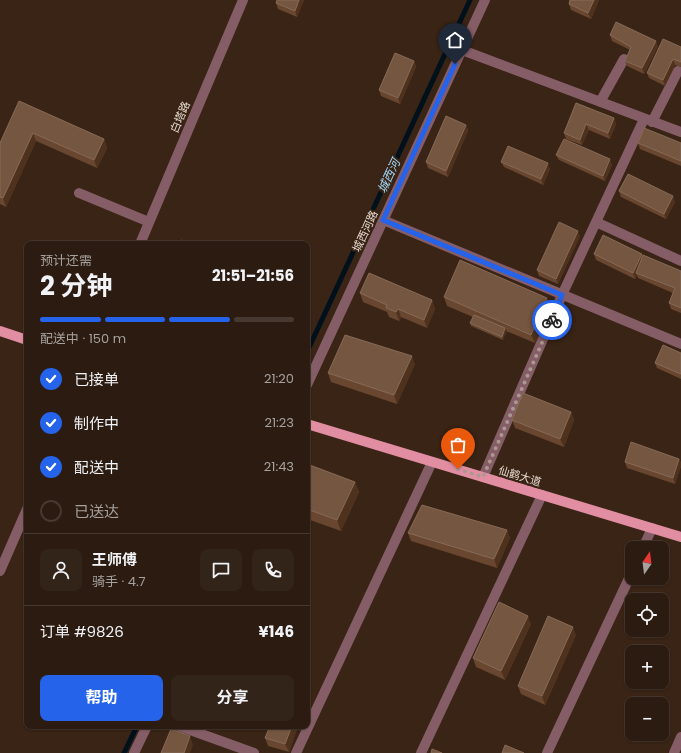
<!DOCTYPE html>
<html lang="zh">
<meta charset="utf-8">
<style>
body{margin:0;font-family:Poppins,"Noto Sans SC",sans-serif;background:#332419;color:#f1f3f6;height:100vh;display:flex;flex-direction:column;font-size:15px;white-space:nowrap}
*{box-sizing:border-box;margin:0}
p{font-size:13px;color:#a6a19f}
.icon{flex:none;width:22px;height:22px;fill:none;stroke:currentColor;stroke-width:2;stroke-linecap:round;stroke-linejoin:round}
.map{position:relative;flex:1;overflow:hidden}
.drawer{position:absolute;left:24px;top:241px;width:286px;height:488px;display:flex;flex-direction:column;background:#2b1b10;border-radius:8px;box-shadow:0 1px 3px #0004,0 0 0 1px #473930}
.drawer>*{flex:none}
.needle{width:26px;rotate:14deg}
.buttons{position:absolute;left:625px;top:541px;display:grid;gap:8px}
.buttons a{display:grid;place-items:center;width:44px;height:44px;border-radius:8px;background:#2b1b10;box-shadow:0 1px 3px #0004,0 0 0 1px #473930;font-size:20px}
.pin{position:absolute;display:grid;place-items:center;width:34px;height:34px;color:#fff;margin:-41px -17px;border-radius:50% 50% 50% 0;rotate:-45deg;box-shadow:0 0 4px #0007}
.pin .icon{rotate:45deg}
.courier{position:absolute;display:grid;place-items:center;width:40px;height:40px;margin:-20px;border:3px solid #2563eb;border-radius:50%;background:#fff;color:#222;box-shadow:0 1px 5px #0007}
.head em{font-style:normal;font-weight:700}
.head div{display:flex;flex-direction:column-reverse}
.head{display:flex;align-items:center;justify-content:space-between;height:68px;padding:0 16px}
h1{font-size:26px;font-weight:700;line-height:30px}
.bar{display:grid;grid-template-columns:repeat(4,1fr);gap:6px 4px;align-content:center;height:48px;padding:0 16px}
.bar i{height:5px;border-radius:3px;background:#473930}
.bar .on{background:#2563eb}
.bar p{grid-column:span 4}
.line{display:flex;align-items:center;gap:10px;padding:0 16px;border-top:1px solid #473930}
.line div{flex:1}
.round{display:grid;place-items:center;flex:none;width:42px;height:42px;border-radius:8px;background:#332419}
ol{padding:0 16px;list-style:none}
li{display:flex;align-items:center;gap:12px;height:44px}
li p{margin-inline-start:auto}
li .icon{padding:4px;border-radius:50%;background:#2563eb;color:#fff;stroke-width:4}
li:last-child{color:#a6a19f}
li i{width:22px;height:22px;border:2px solid #473930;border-radius:50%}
.button{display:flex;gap:8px;margin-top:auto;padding:8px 16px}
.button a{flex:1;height:46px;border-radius:8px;background:#2563eb;color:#fff;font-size:16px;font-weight:700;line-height:46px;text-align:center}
.button a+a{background:#332419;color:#f1f3f6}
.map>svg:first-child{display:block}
</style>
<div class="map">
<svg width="681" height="753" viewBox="0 0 681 753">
<rect width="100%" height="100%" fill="#392416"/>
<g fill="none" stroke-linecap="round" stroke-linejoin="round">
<path stroke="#00111c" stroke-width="5" d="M 307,352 L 470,0
M 124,753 L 137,726"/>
<path stroke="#855d66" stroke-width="10" d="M 462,50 L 681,132
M 600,102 L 624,59
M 652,122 L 678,71
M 79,193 L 149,222
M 383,220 L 681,344
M 596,222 L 681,261
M 140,244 L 243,0
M 307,385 L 485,0
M 483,477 L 562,295 L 644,119
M 643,548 L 652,528
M 0,571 L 27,509
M 179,726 L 254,753
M 134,753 L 147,726
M 296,753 L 432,462
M 421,753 L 542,495
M 547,753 L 632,572
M 674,753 L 681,737"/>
<path stroke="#e18ea2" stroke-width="10" d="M 0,331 L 27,340
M 307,424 L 681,537"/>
</g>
<path fill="#68462f" d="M 304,0 L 297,17 L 278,9 L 276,3 Z
M 570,0 L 599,0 L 591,19 L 571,10 L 569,4 Z
M 610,35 L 658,46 L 644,74 L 627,66 L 625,61 L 630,50 L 612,41 Z
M 681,47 L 681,67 L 675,65 L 665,86 L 649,78 L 647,73 Z
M 414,61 L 416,67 L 400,104 L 381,96 L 379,90 Z
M 19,101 L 104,139 L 107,148 L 97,168 L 36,141 L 6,207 L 0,204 L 0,143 Z
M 576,103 L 614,118 L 616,124 L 610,139 L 589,130 L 582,145 L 566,139 L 564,133 Z
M 466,125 L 468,131 L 448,177 L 428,168 L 426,162 Z
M 638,143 L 681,143 L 681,166 L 640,149 Z
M 556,155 L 612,165 L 605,181 L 559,160 Z
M 501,162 L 550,169 L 543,185 L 504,167 Z
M 619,191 L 675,202 L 666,219 L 621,197 Z
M 580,236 L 558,284 L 539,276 L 537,270 Z
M 594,254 L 643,256 L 681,271 L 681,313 L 671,309 L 669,303 L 673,293 L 638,278 L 637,275 L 635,279 L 596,260 Z
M 360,293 L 432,300 L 435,309 L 427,328 L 401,317 L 399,321 L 389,317 L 387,312 L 363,302 Z
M 444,297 L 550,307 L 535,343 L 506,331 L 503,340 L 471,326 L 470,323 L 473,317 L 447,306 Z
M 681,353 L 681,379 L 657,368 L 655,363 Z
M 415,364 L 397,404 L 331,382 L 328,373 Z
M 571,412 L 574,420 L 564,447 L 515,428 L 512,420 Z
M 679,459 L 681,463 L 681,466 L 675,484 L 627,468 L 625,462 Z
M 307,464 L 355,482 L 359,492 L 341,531 L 310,520 L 307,530 Z
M 507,530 L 510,538 L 497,568 L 411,541 L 408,533 Z
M 531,624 L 505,680 L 476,667 L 473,658 Z
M 576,635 L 545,705 L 521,694 L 518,686 Z
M 298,726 L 289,752 L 268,746 L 265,738 Z"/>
<path fill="#4f321e" d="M 299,0 L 304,0 L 297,17 L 295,11 Z
M 594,0 L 599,0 L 591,19 L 588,13 Z
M 656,41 L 658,46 L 644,74 L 642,68 Z
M 673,59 L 675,65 L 665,86 L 663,80 Z
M 414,61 L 416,67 L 400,104 L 398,98 Z
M 614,118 L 616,124 L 610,139 L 608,133 Z
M 586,124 L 589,130 L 582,145 L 580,140 Z
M 466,125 L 468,131 L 448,177 L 446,171 Z
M 33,133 L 36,141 L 6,207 L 3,198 Z
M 104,139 L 107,148 L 97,168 L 94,160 Z
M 610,159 L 612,165 L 605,181 L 603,176 Z
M 548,163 L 550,169 L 543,185 L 541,179 Z
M 673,196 L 675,202 L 666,219 L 664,214 Z
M 578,231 L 580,236 L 558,284 L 556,279 Z
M 642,254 L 644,260 L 636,273 L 637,275 L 635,279 L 633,273 Z
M 547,298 L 550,307 L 535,343 L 531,335 Z
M 432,300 L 435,309 L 427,328 L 424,320 Z
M 398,309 L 401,317 L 399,321 L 396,312 Z
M 505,328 L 507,331 L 503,340 L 502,337 Z
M 412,356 L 415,364 L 397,404 L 394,395 Z
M 571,412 L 574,420 L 564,447 L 560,439 Z
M 679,459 L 681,463 L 681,466 L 675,484 L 673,478 Z
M 355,482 L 359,492 L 341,531 L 337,520 Z
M 307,511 L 310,520 L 307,530 Z
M 507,530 L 510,538 L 497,568 L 494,559 Z
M 528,616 L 531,624 L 505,680 L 501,671 Z
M 573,627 L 576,635 L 545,705 L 542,696 Z
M 308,684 L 311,693 L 307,703 L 307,686 Z
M 292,726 L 298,726 L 289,752 L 285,744 Z
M 190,736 L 193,745 L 190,753 L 184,753 Z"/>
<path fill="#755640" stroke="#876a57" d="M 277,0 L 299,0 L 295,11 L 276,3 Z
M 570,0 L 594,0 L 588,13 L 569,4 Z
M 616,22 L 656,41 L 642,68 L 625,61 L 631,47 L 610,35 Z
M 663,39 L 681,47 L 681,62 L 673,59 L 663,80 L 647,73 Z
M 395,53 L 414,61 L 398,98 L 379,90 Z
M 19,101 L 104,139 L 94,160 L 33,133 L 3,198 L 0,197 L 0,143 Z
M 576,103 L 614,118 L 608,133 L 586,124 L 580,140 L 564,133 Z
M 446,116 L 466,125 L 446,171 L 426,162 Z
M 644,128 L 681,143 L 681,161 L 638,143 Z
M 564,139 L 610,159 L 603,176 L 556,155 Z
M 508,146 L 548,163 L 541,179 L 501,162 Z
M 628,174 L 673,196 L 664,214 L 619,191 Z
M 559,222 L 578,231 L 556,279 L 537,270 Z
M 603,235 L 642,254 L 633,273 L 594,254 Z
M 181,240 L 191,244 L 179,244 Z
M 643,255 L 681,271 L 681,308 L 669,303 L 675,288 L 636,273 Z
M 460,260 L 547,298 L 531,335 L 444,297 Z
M 369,273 L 432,300 L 424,320 L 398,309 L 396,312 L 386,308 L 387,305 L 360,293 Z
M 474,315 L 505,328 L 502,337 L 470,323 Z
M 345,335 L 412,356 L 394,395 L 328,373 Z
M 663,345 L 681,353 L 681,374 L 655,363 Z
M 523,393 L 571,412 L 560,439 L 512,420 Z
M 631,442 L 679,459 L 673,478 L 625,462 Z
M 307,464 L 355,482 L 337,520 L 307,509 Z
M 422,505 L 507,530 L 494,559 L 408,533 Z
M 499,602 L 528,616 L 501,671 L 473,658 Z
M 548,616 L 573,627 L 542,696 L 518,686 Z
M 270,726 L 292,726 L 285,744 L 265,738 Z
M 171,729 L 190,736 L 184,753 L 161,753 Z
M 505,745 L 524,753 L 502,753 Z
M 432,749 L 442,753 L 431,753 Z"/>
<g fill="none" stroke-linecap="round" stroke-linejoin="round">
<path stroke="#aa998e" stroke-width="4" stroke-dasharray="0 7.2" d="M 458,469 L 483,477 L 552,320"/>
<path stroke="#2563eb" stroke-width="5" d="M 455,64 L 383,220 L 562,295 L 552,320"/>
</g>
<g text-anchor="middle" stroke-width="4" stroke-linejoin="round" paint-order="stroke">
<g font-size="11" fill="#e7d8cf" stroke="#392416">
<text transform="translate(180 117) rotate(-67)" y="4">白塔路</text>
<text transform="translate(365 231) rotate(-65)" y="4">城西河路</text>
<text transform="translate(520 476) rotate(17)" y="4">仙鹤大道</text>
</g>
<g font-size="12" font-style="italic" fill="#a0d8f9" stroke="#392416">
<text transform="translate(389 176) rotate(-65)" y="4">城西河</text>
</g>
</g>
</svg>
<div class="buttons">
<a><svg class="needle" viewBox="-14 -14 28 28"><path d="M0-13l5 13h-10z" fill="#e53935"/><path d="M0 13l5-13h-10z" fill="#a6a19f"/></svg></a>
<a><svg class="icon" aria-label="locate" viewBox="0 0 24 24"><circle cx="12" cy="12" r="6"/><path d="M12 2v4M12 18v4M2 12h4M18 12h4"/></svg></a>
<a>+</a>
<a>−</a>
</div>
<div class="pin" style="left:458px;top:469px;background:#ea580c"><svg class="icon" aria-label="bag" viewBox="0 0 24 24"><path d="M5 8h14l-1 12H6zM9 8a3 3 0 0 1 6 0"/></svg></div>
<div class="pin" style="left:455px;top:64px;background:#1f2937"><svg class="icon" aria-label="home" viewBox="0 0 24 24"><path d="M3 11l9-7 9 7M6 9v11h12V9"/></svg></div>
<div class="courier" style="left:552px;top:320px"><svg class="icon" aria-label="bike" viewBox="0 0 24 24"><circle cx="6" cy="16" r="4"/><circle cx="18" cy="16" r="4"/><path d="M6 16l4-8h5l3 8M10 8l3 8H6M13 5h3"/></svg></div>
<section class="drawer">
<div class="head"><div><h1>2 分钟</h1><p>预计还需</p></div><em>21:51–21:56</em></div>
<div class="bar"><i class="on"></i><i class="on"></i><i class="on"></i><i></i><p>配送中 · 150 m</p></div>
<ol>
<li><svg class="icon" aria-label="check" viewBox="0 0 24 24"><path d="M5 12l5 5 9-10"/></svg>已接单<p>21:20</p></li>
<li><svg class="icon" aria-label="check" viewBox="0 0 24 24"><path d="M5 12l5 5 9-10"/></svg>制作中<p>21:23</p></li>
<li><svg class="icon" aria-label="check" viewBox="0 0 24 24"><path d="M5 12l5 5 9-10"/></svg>配送中<p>21:43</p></li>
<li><i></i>已送达</li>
</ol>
<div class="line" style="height:72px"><a class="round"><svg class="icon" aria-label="person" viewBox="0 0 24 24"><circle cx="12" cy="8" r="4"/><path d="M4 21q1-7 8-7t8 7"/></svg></a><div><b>王师傅</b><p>骑手 · 4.7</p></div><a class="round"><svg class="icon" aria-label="chat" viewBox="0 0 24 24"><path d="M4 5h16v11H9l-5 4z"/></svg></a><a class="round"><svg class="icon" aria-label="phone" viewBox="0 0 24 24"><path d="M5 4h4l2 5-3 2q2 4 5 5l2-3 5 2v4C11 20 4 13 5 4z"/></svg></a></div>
<div class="line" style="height:52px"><div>订单 #9826</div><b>¥146</b></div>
<div class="button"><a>帮助</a><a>分享</a></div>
</section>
</div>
